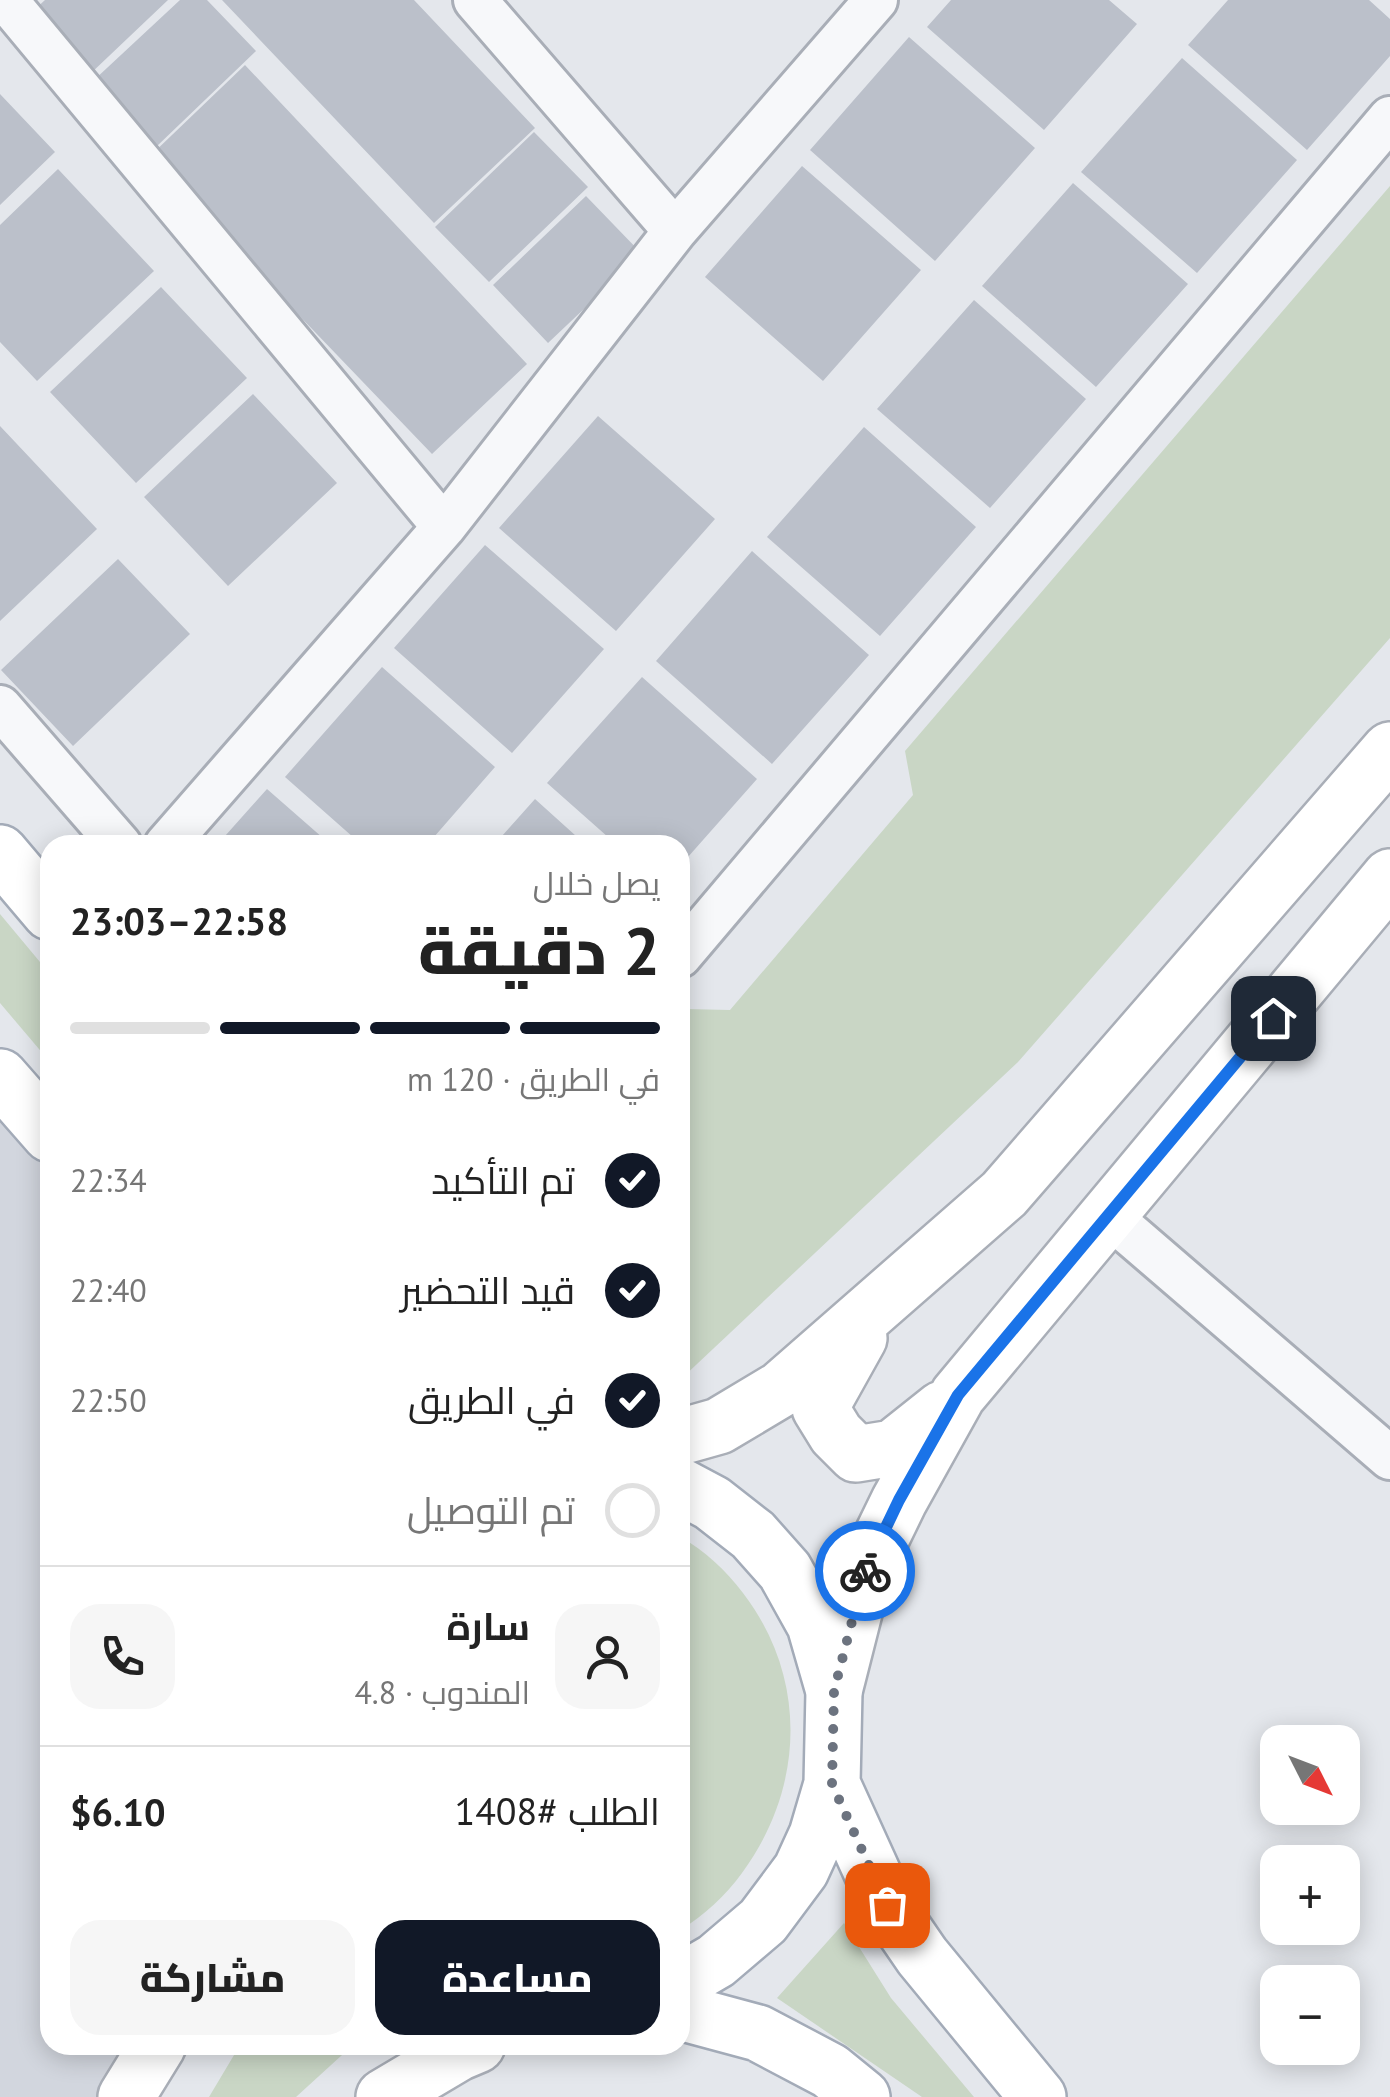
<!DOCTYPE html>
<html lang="ar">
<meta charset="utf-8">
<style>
body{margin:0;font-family:"PT Sans",Cairo,sans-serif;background:#f6f6f6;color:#222;direction:rtl;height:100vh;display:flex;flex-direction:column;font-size:38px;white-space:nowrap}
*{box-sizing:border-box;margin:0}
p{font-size:32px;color:#767676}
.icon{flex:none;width:55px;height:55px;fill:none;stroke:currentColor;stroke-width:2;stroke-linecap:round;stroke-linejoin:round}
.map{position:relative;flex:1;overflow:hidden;direction:ltr}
.drawer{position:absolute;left:40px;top:835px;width:650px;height:1220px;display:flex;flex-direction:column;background:#fff;border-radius:30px;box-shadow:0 5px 25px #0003;direction:rtl}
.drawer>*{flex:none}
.needle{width:65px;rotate:132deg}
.buttons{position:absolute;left:1260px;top:1725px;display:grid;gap:20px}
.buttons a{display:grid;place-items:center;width:100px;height:100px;border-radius:20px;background:#fff;box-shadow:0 5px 25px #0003;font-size:50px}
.pin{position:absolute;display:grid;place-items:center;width:85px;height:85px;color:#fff;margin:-42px;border-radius:20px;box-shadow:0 5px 15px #0006}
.courier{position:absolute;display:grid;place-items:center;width:100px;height:100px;margin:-50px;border:8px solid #1a73e8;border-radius:50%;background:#fff;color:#222;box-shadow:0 2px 12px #0007}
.head em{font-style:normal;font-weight:800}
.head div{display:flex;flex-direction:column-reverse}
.head{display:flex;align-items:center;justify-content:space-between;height:170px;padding:0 30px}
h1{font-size:65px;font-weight:800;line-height:75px}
.bar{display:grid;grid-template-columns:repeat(4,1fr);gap:15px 10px;align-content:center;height:120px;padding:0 30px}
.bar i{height:12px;border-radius:8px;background:#e0e0e0}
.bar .on{background:#111827}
.bar p{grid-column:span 4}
.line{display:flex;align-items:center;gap:25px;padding:0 30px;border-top:2px solid #e0e0e0}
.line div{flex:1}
.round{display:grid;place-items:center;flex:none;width:105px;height:105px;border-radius:30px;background:#f6f6f6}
ol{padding:0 30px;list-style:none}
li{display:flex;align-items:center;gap:30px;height:110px}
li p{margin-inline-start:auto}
li .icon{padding:10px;border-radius:50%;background:#111827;color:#fff;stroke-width:4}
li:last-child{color:#767676}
li i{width:55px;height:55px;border:5px solid #e0e0e0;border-radius:50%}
.action{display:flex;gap:20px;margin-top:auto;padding:20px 30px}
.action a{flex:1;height:115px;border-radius:30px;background:#111827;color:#fff;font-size:40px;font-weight:800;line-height:115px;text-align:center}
.action a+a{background:#f6f6f6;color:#222}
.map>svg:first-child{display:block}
</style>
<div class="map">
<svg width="1390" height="2097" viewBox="0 0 1390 2097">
<rect width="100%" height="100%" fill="#e4e7ec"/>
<path fill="#d2d6de" d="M 0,1077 L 50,1134 L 50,2045 L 158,2045 L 126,2097 L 0,2097 Z"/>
<path fill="#c9d6c5" d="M 1390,186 L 1390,638 L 1018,1062 L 680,1380 L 680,1015 L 686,1009 L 730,1010 L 913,795 L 905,751 Z
M 0,914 L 50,974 L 50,1062 L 0,1003 Z
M 680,1537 C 705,1550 726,1571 743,1593 C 808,1678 805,1787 742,1873 C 726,1895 704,1916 680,1930 Z
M 844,1923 L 891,1998 L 974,2097 L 922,2097 L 777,1998 Z
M 240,2045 L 353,2045 L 296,2097 L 209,2097 Z"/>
<path fill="#bbc0ca" d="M 45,0 L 168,0 L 89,75 L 31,13 Z
M 180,0 L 207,0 L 256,51 L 156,147 L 93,81 Z
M 222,0 L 414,0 L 535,128 L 434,223 Z
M 951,0 L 1109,0 L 1137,24 L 1044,130 L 927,27 Z
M 1228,0 L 1369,0 L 1390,19 L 1390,56 L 1307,150 L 1188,45 Z
M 909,37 L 1035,148 L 935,261 L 810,150 Z
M 1182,58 L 1297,160 L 1197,273 L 1081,172 Z
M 245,65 L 527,364 L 432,454 L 148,158 Z
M 0,94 L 55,152 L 0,205 Z
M 534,132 L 588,187 L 489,282 L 435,227 Z
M 802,166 L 921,270 L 823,381 L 705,277 Z
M 58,169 L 154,271 L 37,381 L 0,342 L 0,225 Z
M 1073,183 L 1188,284 L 1096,387 L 982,286 Z
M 586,196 L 642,254 L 548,343 L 493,285 Z
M 161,287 L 247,378 L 136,483 L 50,392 Z
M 974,300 L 1086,399 L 990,508 L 877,409 Z
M 253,394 L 337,483 L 228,586 L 144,497 Z
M 598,416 L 715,519 L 616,631 L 499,528 Z
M 0,426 L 97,529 L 0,621 Z
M 864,427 L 976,527 L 880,636 L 767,537 Z
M 485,545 L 604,649 L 512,753 L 394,648 Z
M 752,551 L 869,655 L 772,764 L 656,661 Z
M 118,559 L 190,634 L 73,746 L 1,670 Z
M 382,667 L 495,767 L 427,845 L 362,845 L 285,777 Z
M 642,677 L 757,779 L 680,866 L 680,845 L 617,845 L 547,783 Z
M 267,789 L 331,845 L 217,845 Z
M 535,799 L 586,845 L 494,845 Z"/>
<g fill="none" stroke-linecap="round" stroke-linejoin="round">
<defs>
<path id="minor" d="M 6,0 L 444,527
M 475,0 L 675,231
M 0,707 L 120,845
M 166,845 L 444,527 L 675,231 L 876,0
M 680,956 L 1390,118
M 1109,1216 L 1390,1458"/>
<path id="secondary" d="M 859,1338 L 820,1408 L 836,1434 L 856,1454 L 893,1448 L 942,1409
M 680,1437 L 719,1426 L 781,1389 L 1004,1194 L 1390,750
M 834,1691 L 864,1573 L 899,1501 L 958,1395 L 1390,877
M 126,2097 L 158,2045
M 384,2097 L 458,2053 L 477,2045"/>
<path id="primary" d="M 0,853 L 50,912
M 0,1077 L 50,1134
M 680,1486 L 712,1503 L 753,1535 L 785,1571 L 815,1625 L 834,1691 L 832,1784 L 817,1835 L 801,1870 L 763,1921 L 716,1961 L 680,1982
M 832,1784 L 887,1905 L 922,1956 L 1038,2097
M 680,2012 L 758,2033 L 830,2071 L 862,2097"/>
</defs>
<use href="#minor" stroke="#a9aeb7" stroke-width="48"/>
<use href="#secondary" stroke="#a9aeb7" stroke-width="60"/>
<use href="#primary" stroke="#a3abb8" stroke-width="60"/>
<use href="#minor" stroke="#f7f8fa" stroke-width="42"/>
<use href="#secondary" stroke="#fff" stroke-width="55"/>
<use href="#primary" stroke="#fff" stroke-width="55"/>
</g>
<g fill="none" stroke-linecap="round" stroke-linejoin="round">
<path stroke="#6c737f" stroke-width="10" stroke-dasharray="0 18" d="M 865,1571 L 834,1691 L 832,1784 L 887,1905"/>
<path stroke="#1a73e8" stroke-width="12" d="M 865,1571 L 899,1500 L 958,1395 L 1273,1018"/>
</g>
</svg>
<div class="buttons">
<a><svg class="needle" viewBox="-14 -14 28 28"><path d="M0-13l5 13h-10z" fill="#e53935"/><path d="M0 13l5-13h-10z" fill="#767676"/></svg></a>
<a>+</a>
<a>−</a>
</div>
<div class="pin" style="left:887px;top:1905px;background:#ea580c"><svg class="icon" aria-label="bag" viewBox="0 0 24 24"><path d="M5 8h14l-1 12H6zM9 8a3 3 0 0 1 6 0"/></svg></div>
<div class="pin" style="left:1273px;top:1018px;background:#1f2937"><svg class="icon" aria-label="home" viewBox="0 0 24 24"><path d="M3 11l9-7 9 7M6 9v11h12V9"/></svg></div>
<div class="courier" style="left:865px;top:1571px"><svg class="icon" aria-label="bike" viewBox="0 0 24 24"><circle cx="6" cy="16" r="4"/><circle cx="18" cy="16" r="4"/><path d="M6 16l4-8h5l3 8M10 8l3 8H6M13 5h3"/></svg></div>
<section class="drawer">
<div class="head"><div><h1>2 دقيقة</h1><p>يصل خلال</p></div><em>22:58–23:03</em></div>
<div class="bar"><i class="on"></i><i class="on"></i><i class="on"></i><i></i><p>في الطريق · 120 m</p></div>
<ol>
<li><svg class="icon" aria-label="check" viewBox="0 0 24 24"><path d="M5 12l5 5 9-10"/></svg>تم التأكيد<p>22:34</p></li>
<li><svg class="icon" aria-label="check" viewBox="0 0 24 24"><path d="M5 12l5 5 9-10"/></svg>قيد التحضير<p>22:40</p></li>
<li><svg class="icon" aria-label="check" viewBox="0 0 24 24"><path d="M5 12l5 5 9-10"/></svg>في الطريق<p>22:50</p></li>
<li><i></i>تم التوصيل</li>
</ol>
<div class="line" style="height:180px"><a class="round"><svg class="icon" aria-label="person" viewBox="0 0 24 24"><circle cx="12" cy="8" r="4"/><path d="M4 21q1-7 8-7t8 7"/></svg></a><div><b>سارة</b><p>المندوب · 4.8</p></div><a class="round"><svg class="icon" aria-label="phone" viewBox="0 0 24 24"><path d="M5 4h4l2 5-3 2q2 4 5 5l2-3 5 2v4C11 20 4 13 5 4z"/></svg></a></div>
<div class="line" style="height:130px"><div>الطلب #1408</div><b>$6.10</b></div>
<div class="action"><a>مساعدة</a><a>مشاركة</a></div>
</section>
</div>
